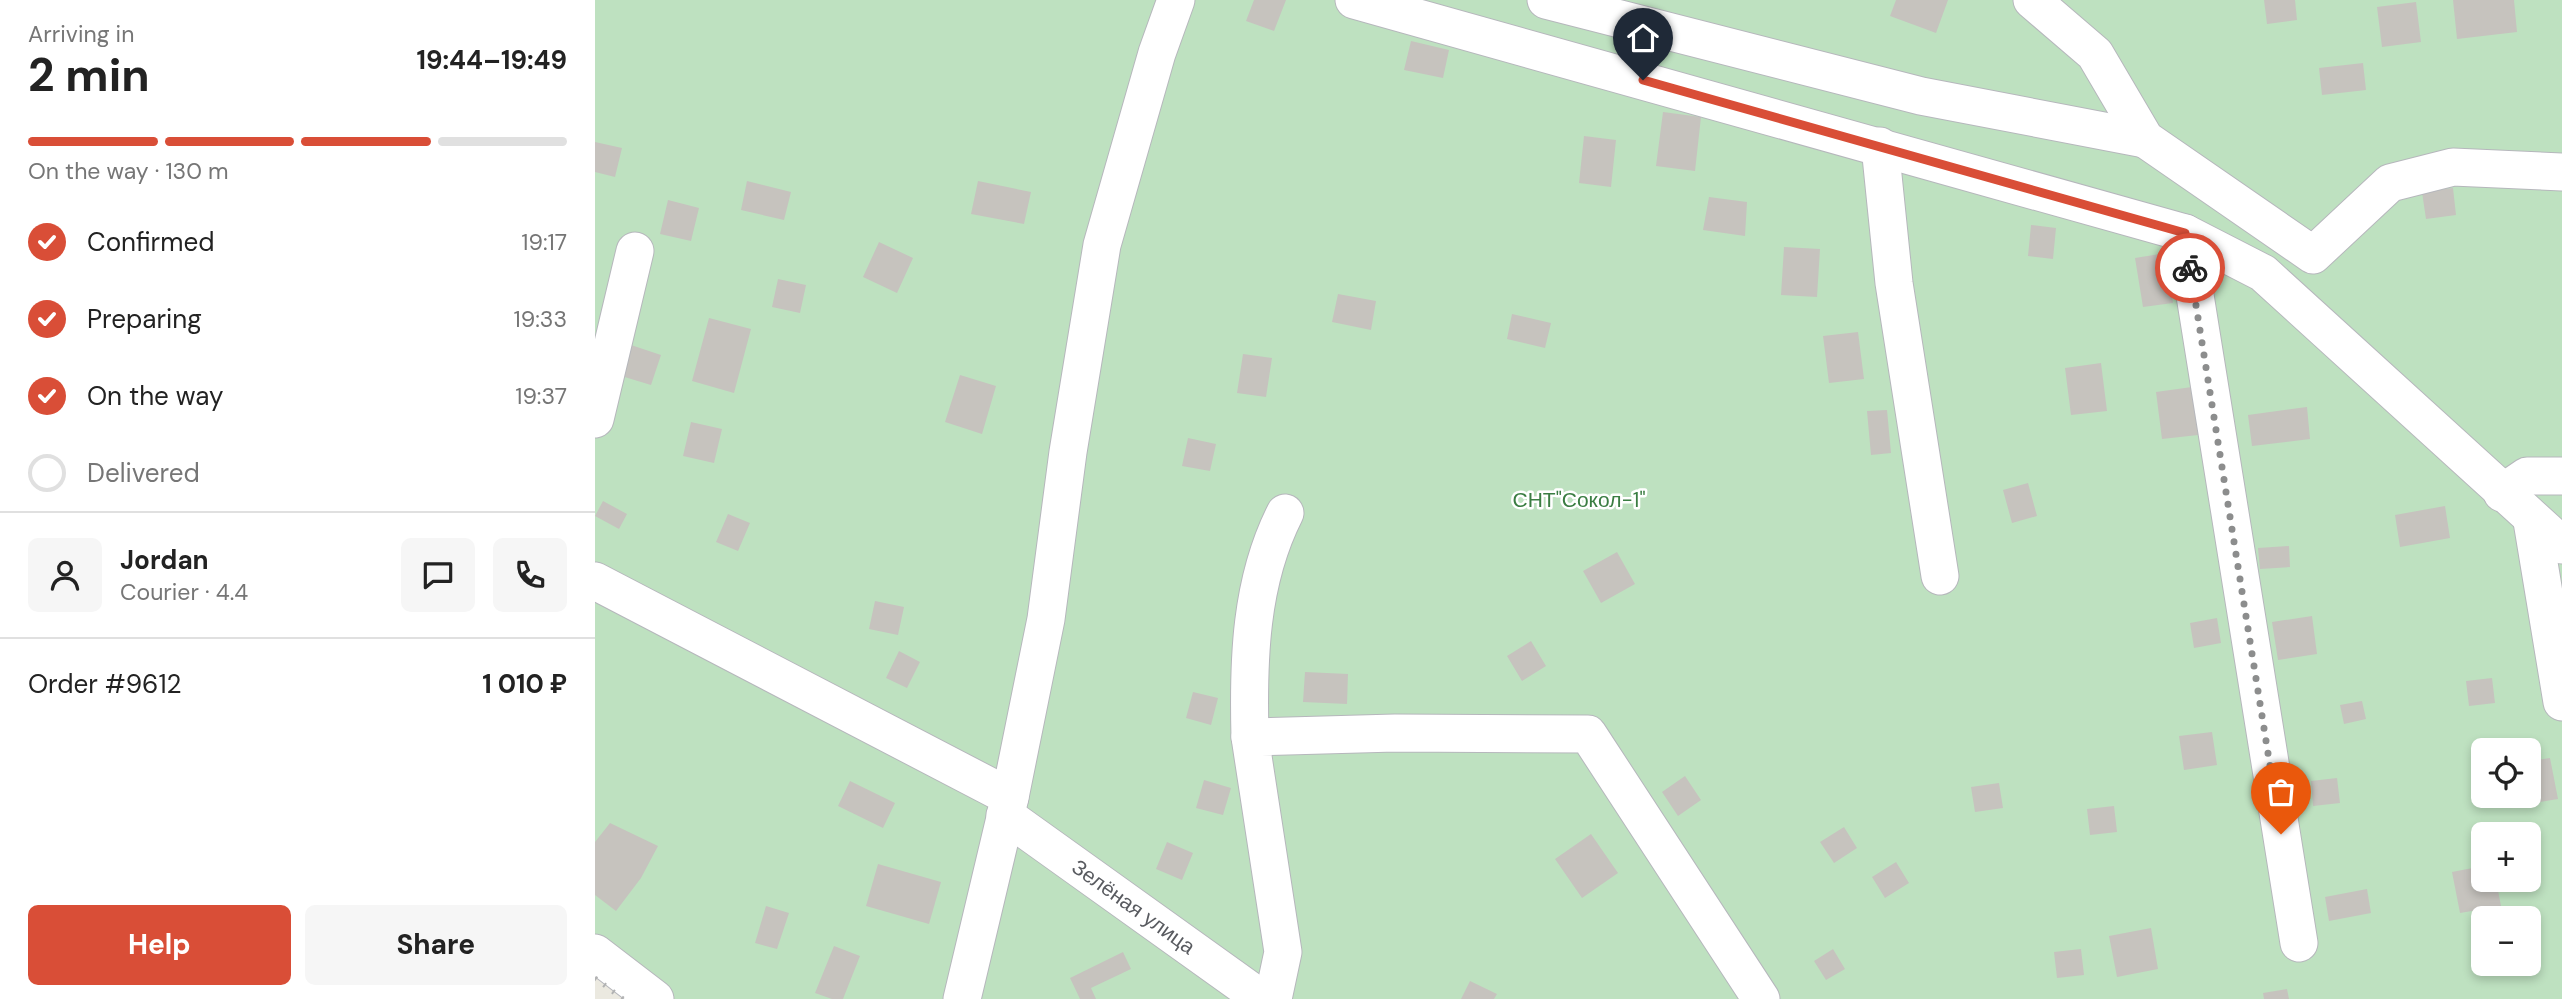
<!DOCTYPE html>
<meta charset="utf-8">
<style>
body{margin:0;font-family:"DM Sans",sans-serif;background:#f6f6f6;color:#222;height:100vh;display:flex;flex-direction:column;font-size:26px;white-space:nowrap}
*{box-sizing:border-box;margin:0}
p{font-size:23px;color:#767676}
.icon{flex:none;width:38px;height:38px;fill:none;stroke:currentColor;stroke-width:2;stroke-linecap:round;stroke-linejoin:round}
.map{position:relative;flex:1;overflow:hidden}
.sheet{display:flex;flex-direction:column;background:#fff;width:595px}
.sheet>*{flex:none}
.fabs{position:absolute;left:1876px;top:738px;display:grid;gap:14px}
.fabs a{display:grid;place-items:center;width:70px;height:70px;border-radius:10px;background:#fff;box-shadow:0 4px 10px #0003;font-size:35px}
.pin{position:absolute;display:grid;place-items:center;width:60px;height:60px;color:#fff;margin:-72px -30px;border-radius:50% 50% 50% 0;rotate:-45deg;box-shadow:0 0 7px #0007}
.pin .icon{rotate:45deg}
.courier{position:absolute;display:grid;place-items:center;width:70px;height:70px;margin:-35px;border:5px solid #d94e37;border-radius:50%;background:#fff;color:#222;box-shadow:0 2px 9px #0007}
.head em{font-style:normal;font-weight:700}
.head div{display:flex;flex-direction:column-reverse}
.head{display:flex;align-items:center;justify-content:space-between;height:119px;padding:0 28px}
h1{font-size:46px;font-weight:700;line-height:52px}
.bar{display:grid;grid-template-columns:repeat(4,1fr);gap:10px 7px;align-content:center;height:84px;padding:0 28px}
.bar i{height:9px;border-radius:5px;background:#e0e0e0}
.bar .active{background:#d94e37}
.bar p{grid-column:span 4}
.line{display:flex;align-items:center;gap:18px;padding:0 28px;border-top:2px solid #e0e0e0}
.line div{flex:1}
.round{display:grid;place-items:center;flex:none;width:74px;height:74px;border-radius:10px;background:#f6f6f6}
ol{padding:0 28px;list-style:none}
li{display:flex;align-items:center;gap:21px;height:77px}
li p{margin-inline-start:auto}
li .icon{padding:7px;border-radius:50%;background:#d94e37;color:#fff;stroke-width:4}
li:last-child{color:#767676}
li i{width:38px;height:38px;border:4px solid #e0e0e0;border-radius:50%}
.button{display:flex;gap:14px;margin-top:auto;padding:14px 28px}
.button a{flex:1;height:80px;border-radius:10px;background:#d94e37;color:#fff;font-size:28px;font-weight:700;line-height:80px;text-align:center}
.button a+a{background:#f6f6f6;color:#222}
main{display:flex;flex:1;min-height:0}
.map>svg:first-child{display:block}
</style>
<main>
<section class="sheet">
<div class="head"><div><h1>2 min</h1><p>Arriving in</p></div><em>19:44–19:49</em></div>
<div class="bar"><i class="active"></i><i class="active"></i><i class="active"></i><i></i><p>On the way · 130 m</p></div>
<ol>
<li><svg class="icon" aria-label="check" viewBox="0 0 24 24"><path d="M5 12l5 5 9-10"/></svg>Confirmed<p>19:17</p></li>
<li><svg class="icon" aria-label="check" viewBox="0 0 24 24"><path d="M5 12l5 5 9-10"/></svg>Preparing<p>19:33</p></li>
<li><svg class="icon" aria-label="check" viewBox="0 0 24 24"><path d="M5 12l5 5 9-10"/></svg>On the way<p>19:37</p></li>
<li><i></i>Delivered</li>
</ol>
<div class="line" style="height:126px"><a class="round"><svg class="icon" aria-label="person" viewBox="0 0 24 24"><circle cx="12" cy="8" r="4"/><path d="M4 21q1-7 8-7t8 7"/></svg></a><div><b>Jordan</b><p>Courier · 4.4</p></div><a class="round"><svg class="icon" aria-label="chat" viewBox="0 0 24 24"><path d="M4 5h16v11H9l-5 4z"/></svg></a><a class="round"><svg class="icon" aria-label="phone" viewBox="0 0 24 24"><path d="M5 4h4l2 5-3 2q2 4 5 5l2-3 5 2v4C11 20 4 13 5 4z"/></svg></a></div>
<div class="line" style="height:91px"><div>Order #9612</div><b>1 010 ₽</b></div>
<div class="button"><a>Help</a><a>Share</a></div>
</section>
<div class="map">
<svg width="1967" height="999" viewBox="0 0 1967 999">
<rect width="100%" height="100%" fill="#ebe9e0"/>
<path fill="#bee1c0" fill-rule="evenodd" d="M 0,0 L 1967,0 L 1967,999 L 42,999 L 0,967 ZM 1888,751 L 1934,751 L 1934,796 L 1888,796 ZM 1888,835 L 1934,835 L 1934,880 L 1888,880 ZM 1888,919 L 1934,919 L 1934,964 L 1888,964 Z"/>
<path fill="#c6c3be" d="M 659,0 L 691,0 L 679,31 L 651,21 Z
M 1301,0 L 1353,0 L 1341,33 L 1295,16 Z
M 1669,0 L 1700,0 L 1702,20 L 1672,24 Z
M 1858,0 L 1919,0 L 1922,32 L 1862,39 Z
M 1821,2 L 1826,42 L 1787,47 L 1782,7 Z
M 816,41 L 854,50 L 848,78 L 809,70 Z
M 1768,63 L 1771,90 L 1727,95 L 1724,68 Z
M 1068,112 L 1106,117 L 1100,171 L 1061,166 Z
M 989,136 L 1021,140 L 1016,187 L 984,183 Z
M 0,142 L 27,148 L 20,177 L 0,172 Z
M 152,181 L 196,192 L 189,220 L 146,210 Z
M 383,181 L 436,192 L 429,224 L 376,214 Z
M 1858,188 L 1861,215 L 1831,219 L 1827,192 Z
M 1114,197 L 1152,202 L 1150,236 L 1108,230 Z
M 73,200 L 104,208 L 96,241 L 65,234 Z
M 1436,225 L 1461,228 L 1458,259 L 1433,256 Z
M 284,242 L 318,258 L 302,293 L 268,277 Z
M 1189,247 L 1225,249 L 1222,297 L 1186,295 Z
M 1571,253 L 1578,303 L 1548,307 L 1540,258 Z
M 183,279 L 211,285 L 205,313 L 177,307 Z
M 743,294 L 781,301 L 776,330 L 737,322 Z
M 917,314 L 956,323 L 950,348 L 912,339 Z
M 114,318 L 156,329 L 139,393 L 97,381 Z
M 1263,332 L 1269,379 L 1234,383 L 1228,336 Z
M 33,344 L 66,355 L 56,385 L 23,375 Z
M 648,354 L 677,358 L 671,397 L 642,393 Z
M 1506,363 L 1512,411 L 1476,415 L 1470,368 Z
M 365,375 L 401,386 L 387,434 L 350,422 Z
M 1597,387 L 1603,435 L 1567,439 L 1561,392 Z
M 1712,407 L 1715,439 L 1657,446 L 1653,415 Z
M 1292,410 L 1296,453 L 1276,455 L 1272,411 Z
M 96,422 L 127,429 L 119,463 L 88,456 Z
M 593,438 L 621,444 L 615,471 L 587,466 Z
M 1433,483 L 1442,516 L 1417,523 L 1408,490 Z
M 8,501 L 32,514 L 24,529 L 0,516 Z
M 1850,506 L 1855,538 L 1805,547 L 1800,515 Z
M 133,514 L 155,523 L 143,551 L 121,542 Z
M 1694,546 L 1695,567 L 1665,569 L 1663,548 Z
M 1022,552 L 1040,584 L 1006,603 L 988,571 Z
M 280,601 L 309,607 L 303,635 L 274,629 Z
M 1717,616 L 1722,654 L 1683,660 L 1677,622 Z
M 1622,618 L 1626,643 L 1599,648 L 1595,623 Z
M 936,641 L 951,666 L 927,681 L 912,656 Z
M 304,651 L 325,662 L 312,688 L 291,678 Z
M 710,672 L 753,674 L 752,704 L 708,702 Z
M 1897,678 L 1900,703 L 1874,706 L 1871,681 Z
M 598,692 L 623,698 L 616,725 L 591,718 Z
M 1767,701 L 1771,719 L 1749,724 L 1745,705 Z
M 1617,732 L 1622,765 L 1589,770 L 1584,736 Z
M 1955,758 L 1963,799 L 1921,806 L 1919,796 L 1934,796 L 1934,761 Z
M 1090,776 L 1106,800 L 1083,816 L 1067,792 Z
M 1742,778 L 1745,803 L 1718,806 L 1716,781 Z
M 609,780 L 636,788 L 628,815 L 601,808 Z
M 255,781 L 300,803 L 288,828 L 243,806 Z
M 1404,783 L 1408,808 L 1380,812 L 1376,787 Z
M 1519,806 L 1522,832 L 1495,835 L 1492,809 Z
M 15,823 L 63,846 L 46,878 L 21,911 L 0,895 L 0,842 Z
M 1249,827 L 1262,848 L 1239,863 L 1225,842 Z
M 996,834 L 1023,873 L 987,898 L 960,859 Z
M 572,842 L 598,853 L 587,880 L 561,869 Z
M 1301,862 L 1314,883 L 1290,898 L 1277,877 Z
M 283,864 L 346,882 L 334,924 L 271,906 Z
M 1888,866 L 1888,880 L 1901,880 L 1906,906 L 1865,913 L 1857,872 Z
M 1772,889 L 1776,913 L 1734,921 L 1730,897 Z
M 171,906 L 194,913 L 182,949 L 160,943 Z
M 1556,928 L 1563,969 L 1522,977 L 1514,936 Z
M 239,946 L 265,956 L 248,999 L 237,999 L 220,993 Z
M 1238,949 L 1250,969 L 1231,980 L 1219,961 Z
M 1486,949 L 1489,975 L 1462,978 L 1459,952 Z
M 528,952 L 536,969 L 496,988 L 501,999 L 485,999 L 475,978 Z
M 875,981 L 902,994 L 899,999 L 866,999 Z
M 1692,989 L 1694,999 L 1669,999 L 1668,993 Z"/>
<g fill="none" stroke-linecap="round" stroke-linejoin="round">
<defs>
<g id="minor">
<path d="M 759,0 L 1590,233 L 1668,273 L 1967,545"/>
<path d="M 951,0 L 1326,96 L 1550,139"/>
<path d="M 1437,0 L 1500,54 L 1550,139 L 1718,255 L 1795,183 L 1858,167 L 1967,172"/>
<path d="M 1285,146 L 1299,283 L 1345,576"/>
<path d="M 1590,233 L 1704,943"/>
<path d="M 0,419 L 40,251"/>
<path d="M 1907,493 L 1932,476 L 1967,476"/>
<path d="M 1937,521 L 1967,702"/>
<path d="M 0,581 L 415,797"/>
<path d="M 655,737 C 653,660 655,582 690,513"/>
<path id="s1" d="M 410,815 L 667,999"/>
<path d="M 0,953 L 60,999"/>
<path d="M 367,999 L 415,797 L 451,619 L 473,452 L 507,245 L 562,53 L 581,0"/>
<path d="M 678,999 L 688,952 L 655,737 L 800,733 L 993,734 L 1166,999"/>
</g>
</defs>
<use href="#minor" stroke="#b6b7bc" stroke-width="39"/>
<use href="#minor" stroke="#fff" stroke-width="37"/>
<path stroke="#b1b2b2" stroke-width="5" stroke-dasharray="2 9" stroke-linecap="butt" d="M 0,978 L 28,999"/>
</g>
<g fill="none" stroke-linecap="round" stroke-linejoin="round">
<path stroke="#8c8d8d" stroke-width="7" stroke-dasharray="0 12.6" d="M 1595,268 L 1686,834"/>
<path stroke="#d94e37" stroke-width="9" d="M 1048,80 L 1590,233 L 1595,268"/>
</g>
<g text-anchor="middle" stroke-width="5" stroke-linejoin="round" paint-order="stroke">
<g font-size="21" fill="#3a7d42" stroke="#fff">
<text x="984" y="507">СНТ"Сокол-1"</text>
</g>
<g font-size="21" fill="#595b60" stroke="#fff">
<text dy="7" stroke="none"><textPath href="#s1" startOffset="158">Зелёная улица</textPath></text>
</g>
</g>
</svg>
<div class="fabs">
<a><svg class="icon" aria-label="locate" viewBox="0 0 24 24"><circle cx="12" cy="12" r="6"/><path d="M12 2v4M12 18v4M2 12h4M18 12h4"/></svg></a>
<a>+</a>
<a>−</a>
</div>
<div class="pin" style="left:1686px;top:834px;background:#ea580c"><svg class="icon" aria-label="bag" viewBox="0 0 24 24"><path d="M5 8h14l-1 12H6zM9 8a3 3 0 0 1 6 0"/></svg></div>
<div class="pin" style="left:1048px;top:80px;background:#1f2937"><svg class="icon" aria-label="home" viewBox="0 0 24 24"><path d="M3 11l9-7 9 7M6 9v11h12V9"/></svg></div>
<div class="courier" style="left:1595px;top:268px"><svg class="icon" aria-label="bike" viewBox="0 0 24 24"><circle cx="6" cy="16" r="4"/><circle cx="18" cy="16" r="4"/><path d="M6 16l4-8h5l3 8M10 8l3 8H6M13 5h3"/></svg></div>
</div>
</main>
